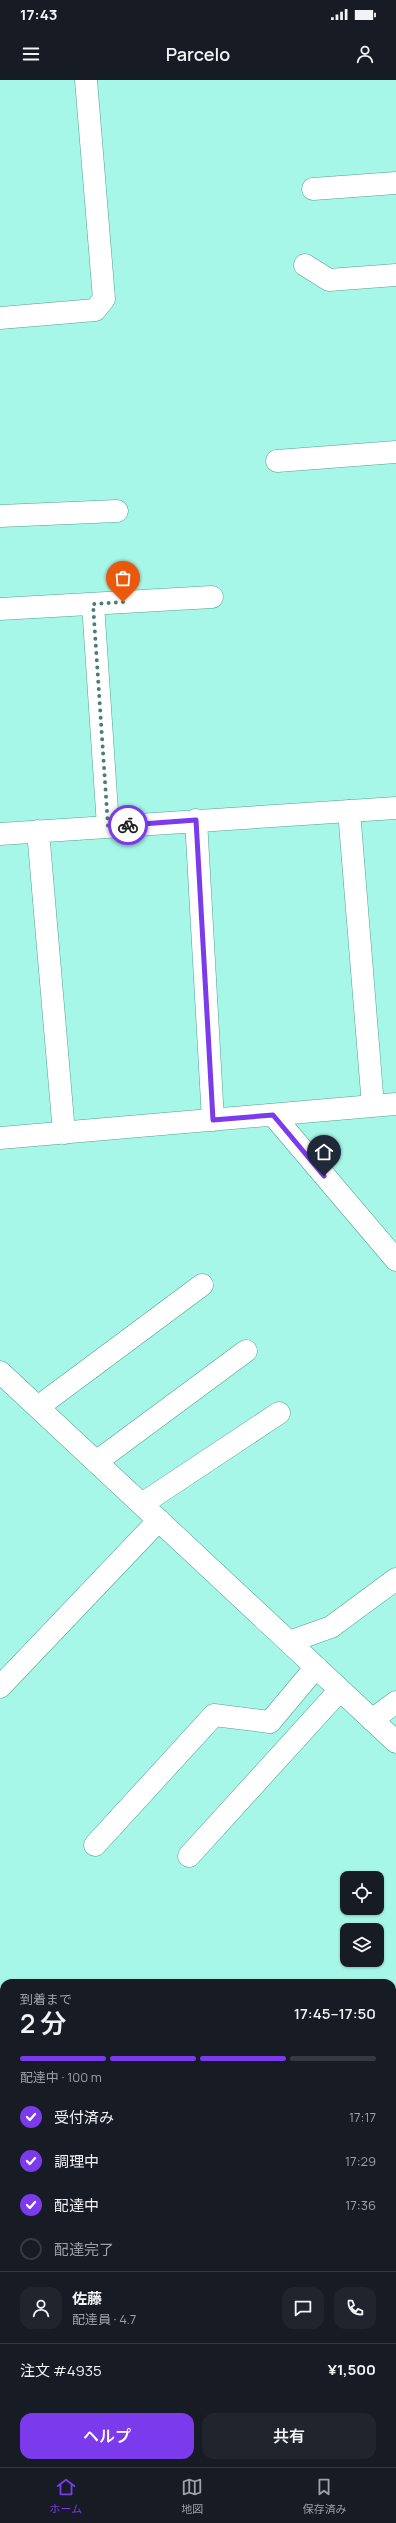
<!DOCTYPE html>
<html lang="ja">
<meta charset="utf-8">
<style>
body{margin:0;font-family:Manrope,"Noto Sans JP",sans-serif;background:#20242c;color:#f1f3f6;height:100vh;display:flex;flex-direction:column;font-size:15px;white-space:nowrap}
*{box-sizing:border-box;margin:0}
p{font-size:13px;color:#9ea1a6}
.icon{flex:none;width:22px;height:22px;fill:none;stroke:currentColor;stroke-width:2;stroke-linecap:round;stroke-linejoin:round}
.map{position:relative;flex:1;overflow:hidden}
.side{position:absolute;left:0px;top:1899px;width:396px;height:488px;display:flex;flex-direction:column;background:#171b24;border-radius:12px 12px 0 0;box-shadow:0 1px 3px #0004}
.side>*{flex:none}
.fabs{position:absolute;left:340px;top:1791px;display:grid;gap:8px}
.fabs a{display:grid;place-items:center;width:44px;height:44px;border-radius:8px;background:#171b24;box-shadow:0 1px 3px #0004;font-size:20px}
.pin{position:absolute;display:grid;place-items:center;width:34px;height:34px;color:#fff;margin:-41px -17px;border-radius:50% 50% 50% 0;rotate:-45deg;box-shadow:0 0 4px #0007}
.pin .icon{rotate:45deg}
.courier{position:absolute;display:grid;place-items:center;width:40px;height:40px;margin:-20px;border:3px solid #7c3aed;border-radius:50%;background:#fff;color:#222;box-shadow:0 1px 5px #0007}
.overview em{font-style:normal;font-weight:600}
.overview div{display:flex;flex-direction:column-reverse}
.overview{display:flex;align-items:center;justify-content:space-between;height:68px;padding:0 20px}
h1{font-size:26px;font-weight:600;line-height:30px}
.bar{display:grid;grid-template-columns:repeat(4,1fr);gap:6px 4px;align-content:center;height:48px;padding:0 20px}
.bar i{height:5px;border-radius:3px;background:#363941}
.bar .current{background:#7c3aed}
.bar p{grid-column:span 4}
.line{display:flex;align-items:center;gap:10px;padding:0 20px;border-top:1px solid #363941}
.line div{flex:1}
.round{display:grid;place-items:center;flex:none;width:42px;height:42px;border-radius:12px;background:#20242c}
ol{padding:0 20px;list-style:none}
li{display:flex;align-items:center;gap:12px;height:44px}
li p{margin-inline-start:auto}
li .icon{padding:4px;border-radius:50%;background:#7c3aed;color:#fff;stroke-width:4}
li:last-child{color:#9ea1a6}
li i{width:22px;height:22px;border:2px solid #363941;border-radius:50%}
.cta{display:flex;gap:8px;margin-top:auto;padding:8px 20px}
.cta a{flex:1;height:46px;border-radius:12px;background:#7c3aed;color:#fff;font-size:16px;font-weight:600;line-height:46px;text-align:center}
.cta a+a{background:#20242c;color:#f1f3f6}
.status{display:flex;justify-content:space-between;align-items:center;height:28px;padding:0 20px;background:#171b24;direction:ltr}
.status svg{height:11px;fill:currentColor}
header{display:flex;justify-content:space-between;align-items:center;height:52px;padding:0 20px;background:#171b24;font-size:18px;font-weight:600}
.dock{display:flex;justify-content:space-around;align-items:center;height:56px;border-top:1px solid #363941;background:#171b24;font-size:11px;color:#9ea1a6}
.dock a{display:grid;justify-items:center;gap:2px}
.dock .current{color:#7c3aed}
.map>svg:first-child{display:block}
</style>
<div class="status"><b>17:43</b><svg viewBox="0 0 49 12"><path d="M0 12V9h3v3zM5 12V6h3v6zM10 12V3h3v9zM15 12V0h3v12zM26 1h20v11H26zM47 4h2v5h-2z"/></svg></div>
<header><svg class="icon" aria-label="menu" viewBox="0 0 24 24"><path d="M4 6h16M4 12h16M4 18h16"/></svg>Parcelo<svg class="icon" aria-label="person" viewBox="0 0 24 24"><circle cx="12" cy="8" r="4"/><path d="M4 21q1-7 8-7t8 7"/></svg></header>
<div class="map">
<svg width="396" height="2387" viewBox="0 0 396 2387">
<rect width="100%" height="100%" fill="#a7f7e8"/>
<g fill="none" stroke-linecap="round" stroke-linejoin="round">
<defs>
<path id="minor" d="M 313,109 L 396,103
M 305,185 L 329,200 L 396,195
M 0,238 L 95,230 L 104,219 L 86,0
M 277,381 L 396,372
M 0,436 L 117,431
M 93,524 L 108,746
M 0,529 L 212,517
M 349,731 L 373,1026
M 196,740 L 213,1040
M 38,751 L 64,1053
M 0,754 L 396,728
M 273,1035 L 396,1180
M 0,1058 L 396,1024
M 0,1292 L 396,1662
M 38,1327 L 202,1205
M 96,1382 L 246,1271
M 142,1424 L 279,1333
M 289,1562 L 331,1547 L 396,1499
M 0,1607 L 159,1440
M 372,1640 L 396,1622
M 95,1765 L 214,1635 L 270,1642 L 316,1587
M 189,1776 L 340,1610
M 130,2387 L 134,2383"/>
<path id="tertiary" d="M 0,2202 L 4,2206
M 194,2383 L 198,2387"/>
</defs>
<use href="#minor" stroke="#52a093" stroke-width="23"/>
<use href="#tertiary" stroke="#52a093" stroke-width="23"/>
<use href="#minor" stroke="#fff" stroke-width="22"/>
<use href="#tertiary" stroke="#fff" stroke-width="22"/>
</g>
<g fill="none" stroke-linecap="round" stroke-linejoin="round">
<path stroke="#4c7d75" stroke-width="4" stroke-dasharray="0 7.2" d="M 123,522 L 93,524 L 108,746 L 128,745"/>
<path stroke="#7c3aed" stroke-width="5" d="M 128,745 L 196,740 L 213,1040 L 273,1035 L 324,1096"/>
</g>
</svg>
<div class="fabs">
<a><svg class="icon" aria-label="locate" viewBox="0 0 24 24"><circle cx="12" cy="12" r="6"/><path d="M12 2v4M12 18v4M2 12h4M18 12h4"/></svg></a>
<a><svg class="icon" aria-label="layers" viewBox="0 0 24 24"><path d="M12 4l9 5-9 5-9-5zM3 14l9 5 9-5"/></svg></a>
</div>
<div class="pin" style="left:123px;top:522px;background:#ea580c"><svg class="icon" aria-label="bag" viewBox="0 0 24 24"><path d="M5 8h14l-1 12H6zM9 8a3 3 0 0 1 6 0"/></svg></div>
<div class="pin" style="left:324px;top:1096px;background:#1f2937"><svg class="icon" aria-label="home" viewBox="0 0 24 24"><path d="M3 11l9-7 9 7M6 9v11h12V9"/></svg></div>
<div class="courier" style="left:128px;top:745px"><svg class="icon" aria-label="bike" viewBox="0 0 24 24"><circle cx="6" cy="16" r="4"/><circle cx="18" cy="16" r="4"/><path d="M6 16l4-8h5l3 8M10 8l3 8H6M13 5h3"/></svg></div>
<section class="side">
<div class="overview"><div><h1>2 分</h1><p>到着まで</p></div><em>17:45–17:50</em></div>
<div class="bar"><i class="current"></i><i class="current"></i><i class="current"></i><i></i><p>配達中 · 100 m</p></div>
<ol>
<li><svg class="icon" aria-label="check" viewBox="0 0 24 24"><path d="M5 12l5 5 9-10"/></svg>受付済み<p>17:17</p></li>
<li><svg class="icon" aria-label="check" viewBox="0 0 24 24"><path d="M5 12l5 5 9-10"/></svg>調理中<p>17:29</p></li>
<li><svg class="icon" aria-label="check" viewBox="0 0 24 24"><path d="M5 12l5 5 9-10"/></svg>配達中<p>17:36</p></li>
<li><i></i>配達完了</li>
</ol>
<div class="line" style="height:72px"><a class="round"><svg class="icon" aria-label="person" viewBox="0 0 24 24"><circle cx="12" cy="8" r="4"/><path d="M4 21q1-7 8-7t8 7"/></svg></a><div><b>佐藤</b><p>配達員 · 4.7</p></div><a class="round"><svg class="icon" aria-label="chat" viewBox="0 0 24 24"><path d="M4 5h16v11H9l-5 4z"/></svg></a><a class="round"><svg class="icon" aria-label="phone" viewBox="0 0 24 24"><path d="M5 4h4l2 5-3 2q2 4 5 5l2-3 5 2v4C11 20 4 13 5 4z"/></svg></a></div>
<div class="line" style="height:52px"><div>注文 #4935</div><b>¥1,500</b></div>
<div class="cta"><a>ヘルプ</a><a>共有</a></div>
</section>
</div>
<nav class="dock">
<a class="current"><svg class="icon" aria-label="home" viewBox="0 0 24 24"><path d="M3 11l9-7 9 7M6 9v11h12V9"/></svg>ホーム</a>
<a><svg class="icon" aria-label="map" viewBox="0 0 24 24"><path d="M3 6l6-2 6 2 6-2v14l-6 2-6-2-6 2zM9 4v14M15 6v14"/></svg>地図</a>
<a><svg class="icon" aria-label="saved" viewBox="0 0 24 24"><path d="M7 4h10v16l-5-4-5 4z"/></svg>保存済み</a>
</nav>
